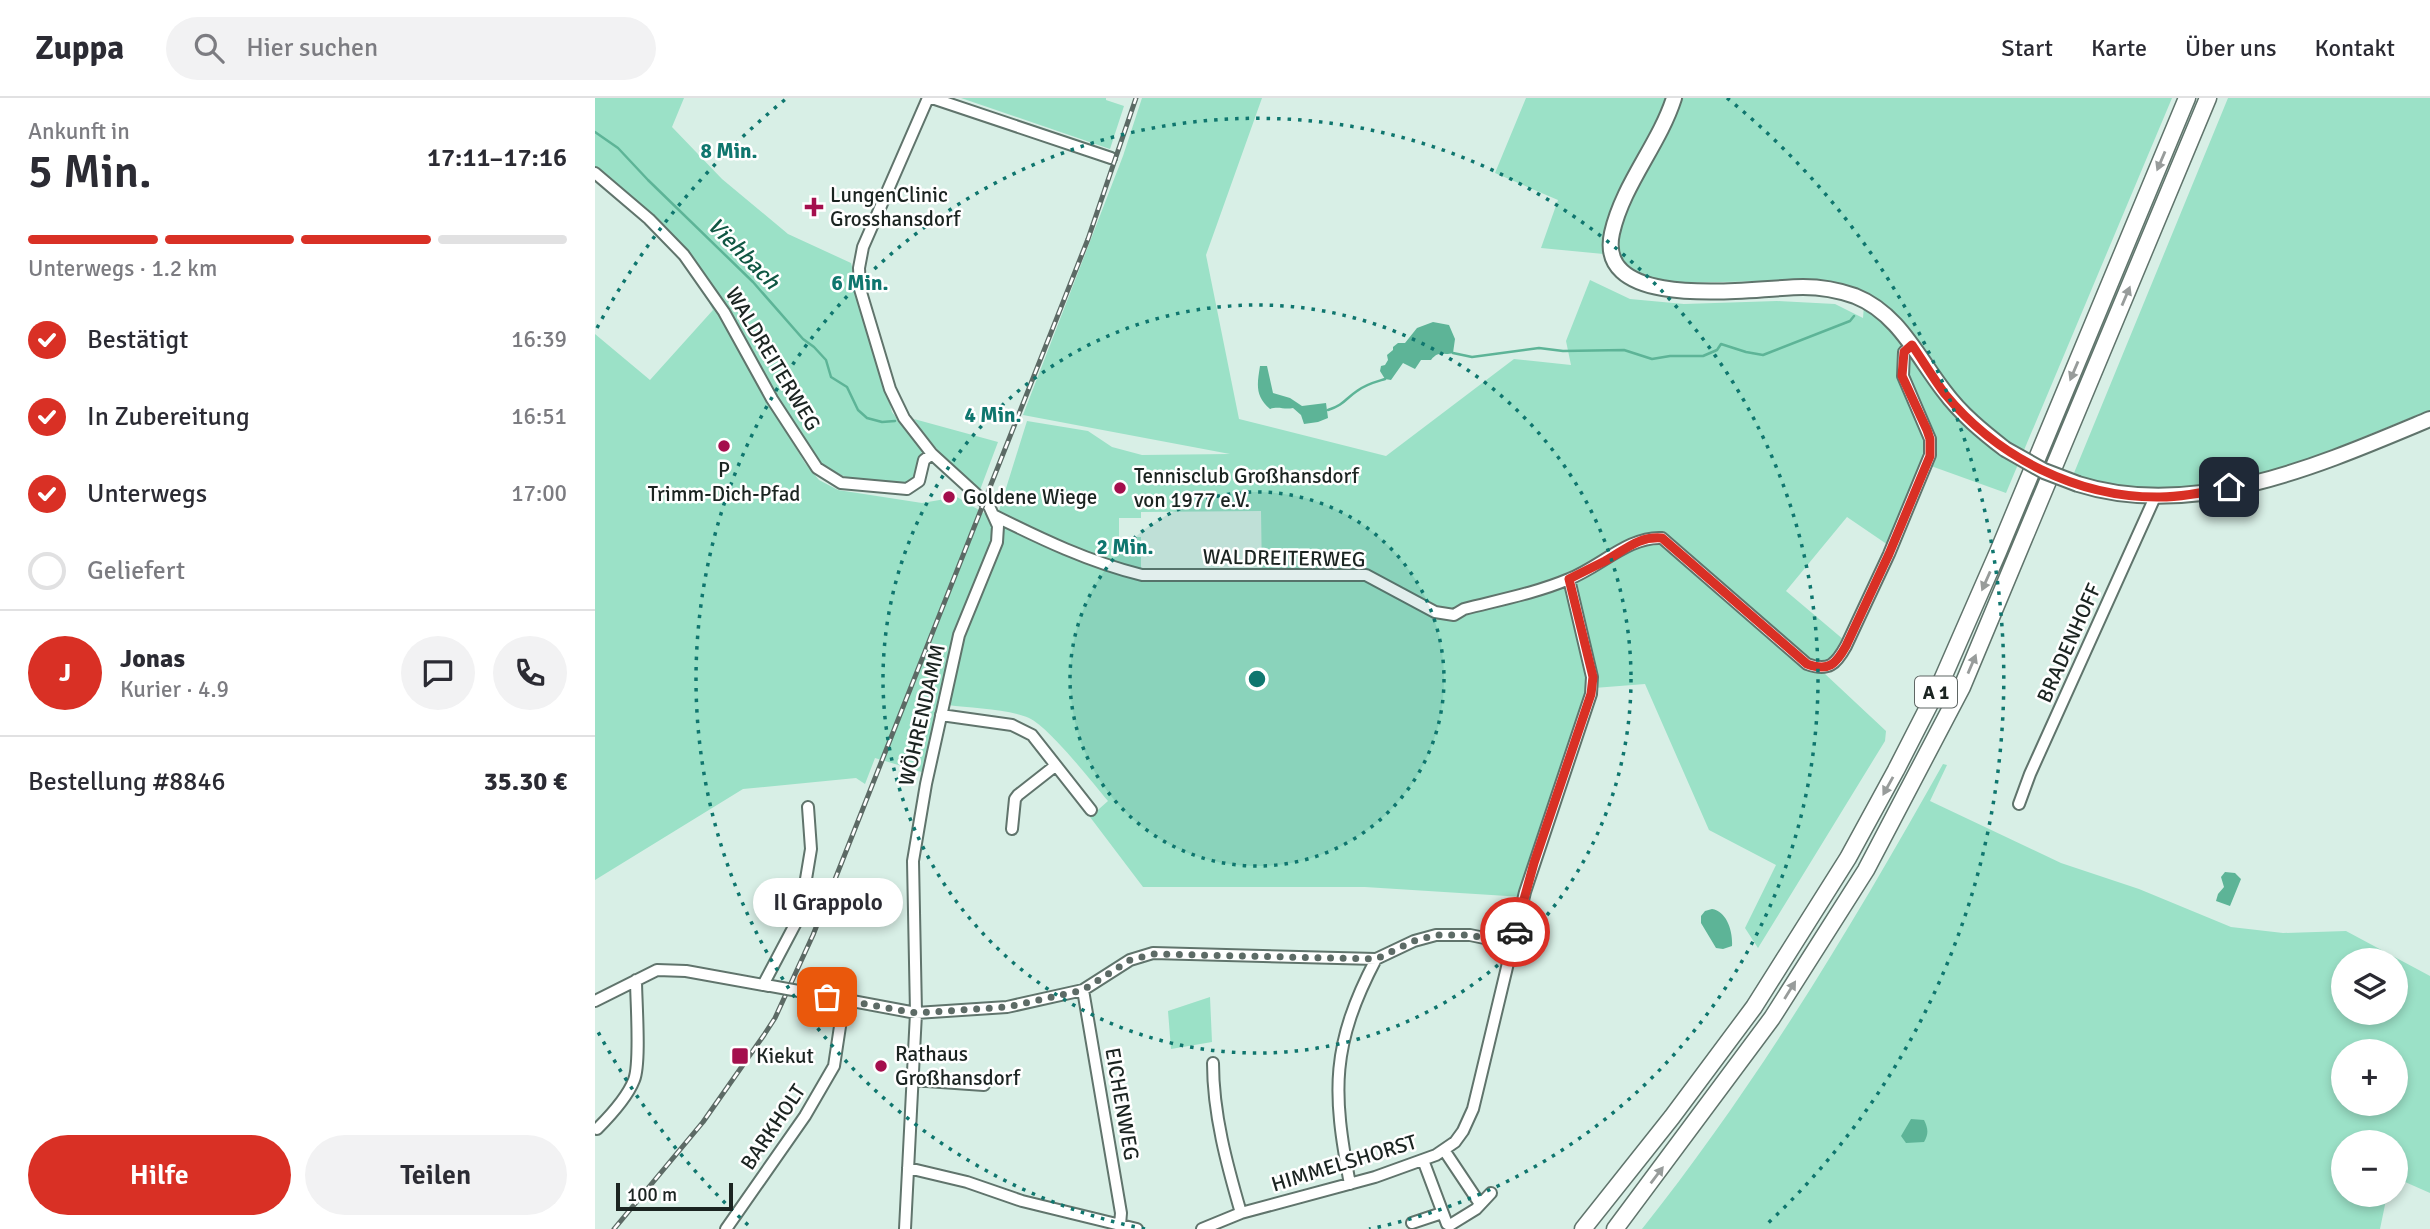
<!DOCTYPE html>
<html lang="de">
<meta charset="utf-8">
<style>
body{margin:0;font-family:Signika,sans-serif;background:#f2f2f3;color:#2b2b33;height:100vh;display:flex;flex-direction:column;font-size:26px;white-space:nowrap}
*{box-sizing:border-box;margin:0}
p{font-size:23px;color:#7c7c81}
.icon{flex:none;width:38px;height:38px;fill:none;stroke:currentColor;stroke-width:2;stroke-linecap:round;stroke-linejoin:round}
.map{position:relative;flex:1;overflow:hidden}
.panel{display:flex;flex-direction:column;background:#fff;width:595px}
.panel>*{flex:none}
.controls{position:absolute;left:1736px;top:850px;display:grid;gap:14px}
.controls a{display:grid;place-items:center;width:77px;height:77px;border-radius:50%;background:#fff;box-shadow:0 4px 10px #0003;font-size:35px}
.scale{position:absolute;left:21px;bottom:18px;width:117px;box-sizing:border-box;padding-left:7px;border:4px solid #1b2421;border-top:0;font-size:19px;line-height:24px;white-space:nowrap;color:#1b2421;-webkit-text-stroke:5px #fff;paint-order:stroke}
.pin{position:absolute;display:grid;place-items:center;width:60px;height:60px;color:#fff;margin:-30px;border-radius:14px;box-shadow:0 4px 10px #0006}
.courier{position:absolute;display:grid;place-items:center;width:70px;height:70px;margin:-35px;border:5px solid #d93025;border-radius:50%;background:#fff;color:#222;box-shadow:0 2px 9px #0007}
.bubble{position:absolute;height:49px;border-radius:24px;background:#fff;box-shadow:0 4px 10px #0003;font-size:23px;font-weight:600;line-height:49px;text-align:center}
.headline em{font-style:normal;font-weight:600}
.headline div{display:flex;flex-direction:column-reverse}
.headline{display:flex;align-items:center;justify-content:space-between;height:119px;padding:0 28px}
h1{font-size:46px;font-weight:600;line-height:52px}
.bar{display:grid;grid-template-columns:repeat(4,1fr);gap:10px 7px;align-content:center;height:84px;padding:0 28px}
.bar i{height:9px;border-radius:5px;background:#e1e1e2}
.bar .active{background:#d93025}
.bar p{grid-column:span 4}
.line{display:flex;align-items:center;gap:18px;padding:0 28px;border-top:2px solid #e1e1e2}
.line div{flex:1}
.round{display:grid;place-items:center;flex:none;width:74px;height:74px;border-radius:37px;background:#f2f2f3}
ol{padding:0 28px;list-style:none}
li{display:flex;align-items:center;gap:21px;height:77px}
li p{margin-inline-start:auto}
li .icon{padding:7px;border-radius:50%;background:#d93025;color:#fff;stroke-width:4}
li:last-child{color:#7c7c81}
li i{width:38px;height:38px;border:4px solid #e1e1e2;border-radius:50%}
.action{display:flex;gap:14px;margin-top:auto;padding:14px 28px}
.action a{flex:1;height:80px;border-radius:42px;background:#d93025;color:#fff;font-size:28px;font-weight:600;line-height:80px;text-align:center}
.action a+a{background:#f2f2f3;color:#2b2b33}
header{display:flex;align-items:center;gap:42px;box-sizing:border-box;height:98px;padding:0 35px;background:#fff;border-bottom:2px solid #e1e1e2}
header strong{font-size:33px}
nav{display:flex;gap:38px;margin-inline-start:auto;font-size:24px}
.search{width:490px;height:63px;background:#f2f2f3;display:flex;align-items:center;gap:18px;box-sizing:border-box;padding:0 24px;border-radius:38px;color:#7c7c81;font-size:26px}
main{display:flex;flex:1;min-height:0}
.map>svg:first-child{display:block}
</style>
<header>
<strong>Zuppa</strong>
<div class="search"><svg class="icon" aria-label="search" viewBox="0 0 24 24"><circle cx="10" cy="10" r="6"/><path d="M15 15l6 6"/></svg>Hier suchen</div>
<nav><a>Start</a><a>Karte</a><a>Über uns</a><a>Kontakt</a></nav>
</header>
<main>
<section class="panel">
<div class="headline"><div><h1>5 Min.</h1><p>Ankunft in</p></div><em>17:11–17:16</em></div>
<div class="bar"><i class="active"></i><i class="active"></i><i class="active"></i><i></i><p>Unterwegs · 1.2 km</p></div>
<ol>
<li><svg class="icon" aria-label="check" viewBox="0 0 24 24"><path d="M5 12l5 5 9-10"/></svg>Bestätigt<p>16:39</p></li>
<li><svg class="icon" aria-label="check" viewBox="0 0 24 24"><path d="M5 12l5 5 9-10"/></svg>In Zubereitung<p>16:51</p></li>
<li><svg class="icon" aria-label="check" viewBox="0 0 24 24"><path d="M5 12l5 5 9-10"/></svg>Unterwegs<p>17:00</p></li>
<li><i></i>Geliefert</li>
</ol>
<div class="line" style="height:126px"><b class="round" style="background:#d93025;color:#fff">J</b><div><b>Jonas</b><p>Kurier · 4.9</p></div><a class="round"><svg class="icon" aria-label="chat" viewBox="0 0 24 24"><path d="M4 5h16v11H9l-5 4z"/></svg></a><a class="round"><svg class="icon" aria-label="phone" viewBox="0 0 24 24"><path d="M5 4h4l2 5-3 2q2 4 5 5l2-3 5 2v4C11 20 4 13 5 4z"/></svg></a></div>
<div class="line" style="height:91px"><div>Bestellung #8846</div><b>35.30 €</b></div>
<div class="action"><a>Hilfe</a><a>Teilen</a></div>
</section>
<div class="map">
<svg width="1835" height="1131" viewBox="0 0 1835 1131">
<rect width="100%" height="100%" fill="#d8efe6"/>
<path fill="#9be1c7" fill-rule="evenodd" d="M 0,0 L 89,0 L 77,29 L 127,81 L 193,136 L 256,165 L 297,314 L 327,353 L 322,380 L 308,385 L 251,379 L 225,368 L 172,302 L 210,365 L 224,382 L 243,392 L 327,405 L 362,399 L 399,421 L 516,472 L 667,479 L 666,413 L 546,414 L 546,420 L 524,420 L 524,439 L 546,439 L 546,473 L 510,463 L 403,416 L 432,323 L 493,333 L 517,349 L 547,357 L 635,356 L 428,317 L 528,58 L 547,0 L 667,0 L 611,157 L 644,321 L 791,358 L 919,261 L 976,267 L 971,243 L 995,182 L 1035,201 L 1089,206 L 1182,203 L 1240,206 L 1268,220 L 1270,194 L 1246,185 L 1219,182 L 1078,185 L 1054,181 L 1037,172 L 1019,157 L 946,150 L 963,102 L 900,75 L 931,0 L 1577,0 L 1411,395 L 1336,368 L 1296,449 L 1252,419 L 1191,493 L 1249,542 L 1229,575 L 1291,633 L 1290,643 L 1163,850 L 1150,830 L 1181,767 L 1114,732 L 1050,586 L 999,590 L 928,799 L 770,789 L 548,789 L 495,719 L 513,703 C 496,683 455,630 434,620 C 414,611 375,610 353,607 L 330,675 L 280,660 L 270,686 L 261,680 L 148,691 L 0,782 L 0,236 L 55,282 L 118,212 L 89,157 L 0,75 Z
M 366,0 L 511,0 L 511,2 L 529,8 L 515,51 Z
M 1633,0 L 1835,0 L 1835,312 C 1744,347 1650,396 1550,394 C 1530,393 1507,384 1487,380 L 1479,375 Z
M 319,321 L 403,344 L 385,392 C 359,371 338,349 319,321 Z
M 1348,666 L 1352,667 L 1335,703 L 1466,765 L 1544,791 L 1636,829 L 1688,835 L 1751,833 L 1835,878 L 1835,1095 L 1801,1080 L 1801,1045 L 1748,1045 L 1748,1097 L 1792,1097 L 1785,1131 L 1047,1131 C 1163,985 1257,828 1348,666 ZM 1748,863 L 1801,863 L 1801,915 L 1748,915 ZM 1748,954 L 1801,954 L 1801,1006 L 1748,1006 Z
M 615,899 L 617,944 L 576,951 L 573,913 Z"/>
<path fill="#5db497" d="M 838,224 L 854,227 L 860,241 L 858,255 C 848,258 844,252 836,262 L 826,262 L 820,271 L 808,265 L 796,282 L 790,281 L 785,273 L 786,268 L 790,267 L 793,262 L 792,257 L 798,252 L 798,249 L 803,245 L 810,245 L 822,230 Z
M 665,268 L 672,268 L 678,295 L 695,300 L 707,308 L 731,305 L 733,320 L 723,324 L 709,326 L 706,317 L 698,310 C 689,312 684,308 675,311 C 660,298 662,287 665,268 Z
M 1630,774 L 1640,775 L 1646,781 L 1635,808 L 1621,803 L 1623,796 L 1629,789 L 1626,779 Z
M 1117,811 C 1132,813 1138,834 1137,848 L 1128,851 L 1121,850 L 1106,825 L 1106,818 L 1110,813 Z
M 1316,1021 L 1329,1022 C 1333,1030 1334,1036 1329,1044 L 1311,1045 L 1306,1038 Z"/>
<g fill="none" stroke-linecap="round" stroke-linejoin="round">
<path stroke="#5db497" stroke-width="2.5" d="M 0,34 L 23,50 L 53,82 L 158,184 L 208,241 L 219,249 L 231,262 L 236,279 L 252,289 L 263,312 L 272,320 L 287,324 L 300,323
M 858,255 L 877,259 L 944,250 L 968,253 L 1029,252 L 1057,261 L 1075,258 L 1108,258 L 1122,252 L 1126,246 L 1151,254 L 1168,257 L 1255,223 L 1259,218
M 733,312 C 749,307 750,301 762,293 C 771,286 780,284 790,281"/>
<defs>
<path id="minor" d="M 337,0 L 516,60
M 0,75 L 54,121 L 89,157 L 129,214 L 177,301 L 222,370 L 246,385 L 312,391 L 324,383 L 329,362 L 337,356
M 398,417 C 446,441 494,464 547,477 L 771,477 L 840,514 L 859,517 L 869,511 C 904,502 941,495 974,481 C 1005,469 1034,438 1067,440 L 1212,566 C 1234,574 1241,566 1251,548 L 1294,456 L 1335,357 L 1335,341 L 1308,278 L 1309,254 L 1317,247
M 346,617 L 417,627 L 437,637 L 496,712
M 1424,706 L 1435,676 L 1560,399
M 417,731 L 420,701 L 423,697 L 460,668
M 168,887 L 205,817 L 216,751 L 213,709
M 488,892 L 526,1115 L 525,1127
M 209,894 L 321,915 L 412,909 L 488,892 L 535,862 L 558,855 L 781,861 L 819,843 L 841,837 L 875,837 L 918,846
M 0,903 L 62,872 L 91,873 L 174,888
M 618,965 C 618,1016 632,1067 646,1115
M 317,982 L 389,987
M 2,1031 C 15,1018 32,1000 39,982 C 46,965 41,903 41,882
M 849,1052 L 885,1106
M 828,1062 L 852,1126 L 855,1127 L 881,1111 L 896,1095
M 313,1070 L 372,1084 L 427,1103 L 542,1131
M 755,1086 C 737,993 736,947 781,861
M 817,1125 L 847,1115
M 131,1131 L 210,1018 L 239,968 L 249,902
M 310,1131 L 321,915 L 318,763 L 331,686 L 364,537 L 402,444 L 403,428 L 394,408 L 337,356 L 309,320 L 295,291 L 265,191 L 264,170 L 268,149 L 333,0
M 607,1131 L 646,1115 L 780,1079 L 841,1057 L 860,1044 L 868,1033 L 878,1011 L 885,982 L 930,794 L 996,596 L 997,579 L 974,481"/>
<path id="major" d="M 1079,0 C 1064,47 1028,86 1017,135 C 999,217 1164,189 1208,189 C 1225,189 1243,192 1260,198 C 1303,215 1322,258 1349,293 C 1366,316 1388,334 1410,351
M 1483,386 C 1600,423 1727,366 1835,321"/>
<path id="highway" d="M 988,1131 L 1077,1019 L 1159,909 L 1253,760 L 1301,672 L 1347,582 L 1403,454 L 1592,0
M 1020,1131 L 1177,920 L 1271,772 L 1367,589 L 1613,0"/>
</defs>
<use href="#minor" stroke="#60746c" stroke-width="14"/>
<use href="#major" stroke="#60746c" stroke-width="18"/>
<use href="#highway" stroke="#60746c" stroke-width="19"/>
<use href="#minor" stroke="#fff" stroke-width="10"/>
<use href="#major" stroke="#fff" stroke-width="14"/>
<use href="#highway" stroke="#fff" stroke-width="16"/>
<defs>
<path id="rail" d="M 19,1131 L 108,1024 L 169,937 L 180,920 L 218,837 L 493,141 L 541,0"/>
</defs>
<use href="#rail" stroke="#5c6a65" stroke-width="5"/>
<use href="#rail" stroke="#fff" stroke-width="2.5" stroke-dasharray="8" stroke-linecap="butt"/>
<defs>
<path id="minor-bridge" d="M 176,888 L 209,894"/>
<path id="major-bridge" d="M 1410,351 L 1449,373 L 1483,386"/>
</defs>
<use href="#minor-bridge" stroke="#60746c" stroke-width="14" stroke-linecap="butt"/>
<use href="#major-bridge" stroke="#60746c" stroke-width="18" stroke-linecap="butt"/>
<use href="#minor-bridge" stroke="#fff" stroke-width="10"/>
<use href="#major-bridge" stroke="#fff" stroke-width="14"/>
</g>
<defs><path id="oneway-solid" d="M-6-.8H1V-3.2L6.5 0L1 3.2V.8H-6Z" transform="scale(1.75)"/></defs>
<g fill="#989c9b">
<use href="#oneway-solid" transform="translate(1566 63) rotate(113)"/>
<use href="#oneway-solid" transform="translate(1531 198) rotate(-67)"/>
<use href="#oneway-solid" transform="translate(1479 273) rotate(113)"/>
<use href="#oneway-solid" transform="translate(1391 483) rotate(114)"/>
<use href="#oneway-solid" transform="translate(1377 566) rotate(-67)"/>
<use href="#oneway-solid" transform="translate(1293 688) rotate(119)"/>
<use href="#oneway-solid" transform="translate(1195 892) rotate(-58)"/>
<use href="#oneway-solid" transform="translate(1062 1077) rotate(-53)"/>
</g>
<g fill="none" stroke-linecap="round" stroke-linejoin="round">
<path stroke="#5d6b66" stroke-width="7" stroke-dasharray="0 12.6" d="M 232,899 L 321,915 L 412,909 L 488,892 L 535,862 L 558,856 L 781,861 L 819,843 L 841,837 L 875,837 L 918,846 L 920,834"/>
<path stroke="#d93025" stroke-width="9" d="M 920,834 L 939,765 L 996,596 L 998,579 L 974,481 C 986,475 998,469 1010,463 C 1030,452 1043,438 1067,440 L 1212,566 C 1234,574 1241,566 1251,548 L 1294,456 L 1335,358 L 1335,341 L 1332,332 L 1307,278 L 1309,254 L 1317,247 C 1328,263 1338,280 1350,296 C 1402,359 1482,400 1565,399 C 1588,399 1612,394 1634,389"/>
</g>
<circle cx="662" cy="581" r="187" fill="#0f766e" fill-opacity=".12"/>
<g fill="none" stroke="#0f766e" stroke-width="3.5" stroke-dasharray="3.5 7">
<circle cx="662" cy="581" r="187"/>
<circle cx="662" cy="581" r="374"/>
<path d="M550 1131A561 561 0 1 1 774 1131"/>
<path d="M153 1127A747 747 0 0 1 2 932M2 230A747 747 0 0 1 192 0M1132 0A747 747 0 0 1 1171 1127"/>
</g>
<g fill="#a40f4d" stroke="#fff" stroke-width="2.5">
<path d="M215.5 98.5h7v7h7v7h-7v7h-7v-7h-7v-7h7z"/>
<circle cx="129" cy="348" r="7"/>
<circle cx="525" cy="390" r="7"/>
<circle cx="354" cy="399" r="7"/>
<rect x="136" y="949" width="18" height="18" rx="3.5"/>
<circle cx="286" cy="968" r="7"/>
</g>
<g text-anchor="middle" stroke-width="5" stroke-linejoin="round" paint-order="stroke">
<rect fill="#fff" stroke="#5f6664" stroke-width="2" x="1320" y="578.5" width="42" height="31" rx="5"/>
<g font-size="19" font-weight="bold" fill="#1b2421">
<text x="1341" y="601">A 1</text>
</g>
<g font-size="21" fill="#1b2421" stroke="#fff" text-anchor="start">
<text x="235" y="104">LungenClinic<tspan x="235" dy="24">Grosshansdorf</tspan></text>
<text x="129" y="379" text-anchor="middle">P<tspan x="129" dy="24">Trimm-Dich-Pfad</tspan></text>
<text x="539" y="385">Tennisclub Großhansdorf<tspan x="539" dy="24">von 1977 e.V.</tspan></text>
<text x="368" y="406">Goldene Wiege</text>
<text x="300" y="963">Rathaus<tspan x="300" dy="24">Großhansdorf</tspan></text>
<text x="161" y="965">Kiekut</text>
</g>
<g font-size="21" fill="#1b2421" stroke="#fff">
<text transform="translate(178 261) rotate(59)" y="7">WALDREITERWEG</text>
<text transform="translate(689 460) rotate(1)" y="7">WALDREITERWEG</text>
<text transform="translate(1474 545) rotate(-66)" y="7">BRADENHOFF</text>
<text transform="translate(327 617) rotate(-77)" y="7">WÖHRENDAMM</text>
<text transform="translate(527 1006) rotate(80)" y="7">EICHENWEG</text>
<text transform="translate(178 1029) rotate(-56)" y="7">BARKHOLT</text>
<text transform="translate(749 1065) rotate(-17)" y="7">HIMMELSHORST</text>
</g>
<g font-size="23" font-style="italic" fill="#105743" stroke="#fff">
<text transform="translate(149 155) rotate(45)" y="8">Viehbach</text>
</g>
</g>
<circle cx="662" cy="581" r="10" fill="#0f766e" stroke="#fff" stroke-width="3.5"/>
<g font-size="21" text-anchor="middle" font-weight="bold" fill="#0f766e" stroke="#fff" stroke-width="5" stroke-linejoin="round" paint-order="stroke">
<text x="134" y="60">8 Min.</text>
<text x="265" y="192">6 Min.</text>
<text x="398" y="324">4 Min.</text>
<text x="530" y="456">2 Min.</text>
</g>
</svg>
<div class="controls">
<a><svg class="icon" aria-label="layers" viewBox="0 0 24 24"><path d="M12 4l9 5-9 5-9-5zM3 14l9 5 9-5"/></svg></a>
<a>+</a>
<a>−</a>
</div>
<div class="scale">100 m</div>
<div class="pin" style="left:232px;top:899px;background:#ea580c"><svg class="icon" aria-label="bag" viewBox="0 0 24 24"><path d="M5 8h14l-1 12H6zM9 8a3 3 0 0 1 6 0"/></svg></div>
<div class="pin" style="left:1634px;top:389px;background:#1f2937"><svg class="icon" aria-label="home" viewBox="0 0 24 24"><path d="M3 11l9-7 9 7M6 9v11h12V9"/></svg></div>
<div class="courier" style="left:920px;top:834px"><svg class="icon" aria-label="car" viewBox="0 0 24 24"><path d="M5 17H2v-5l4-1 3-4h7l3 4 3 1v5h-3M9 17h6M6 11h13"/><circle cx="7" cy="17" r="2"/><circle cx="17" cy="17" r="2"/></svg></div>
<div class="bubble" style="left:158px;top:780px;width:150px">Il Grappolo</div>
</div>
</main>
